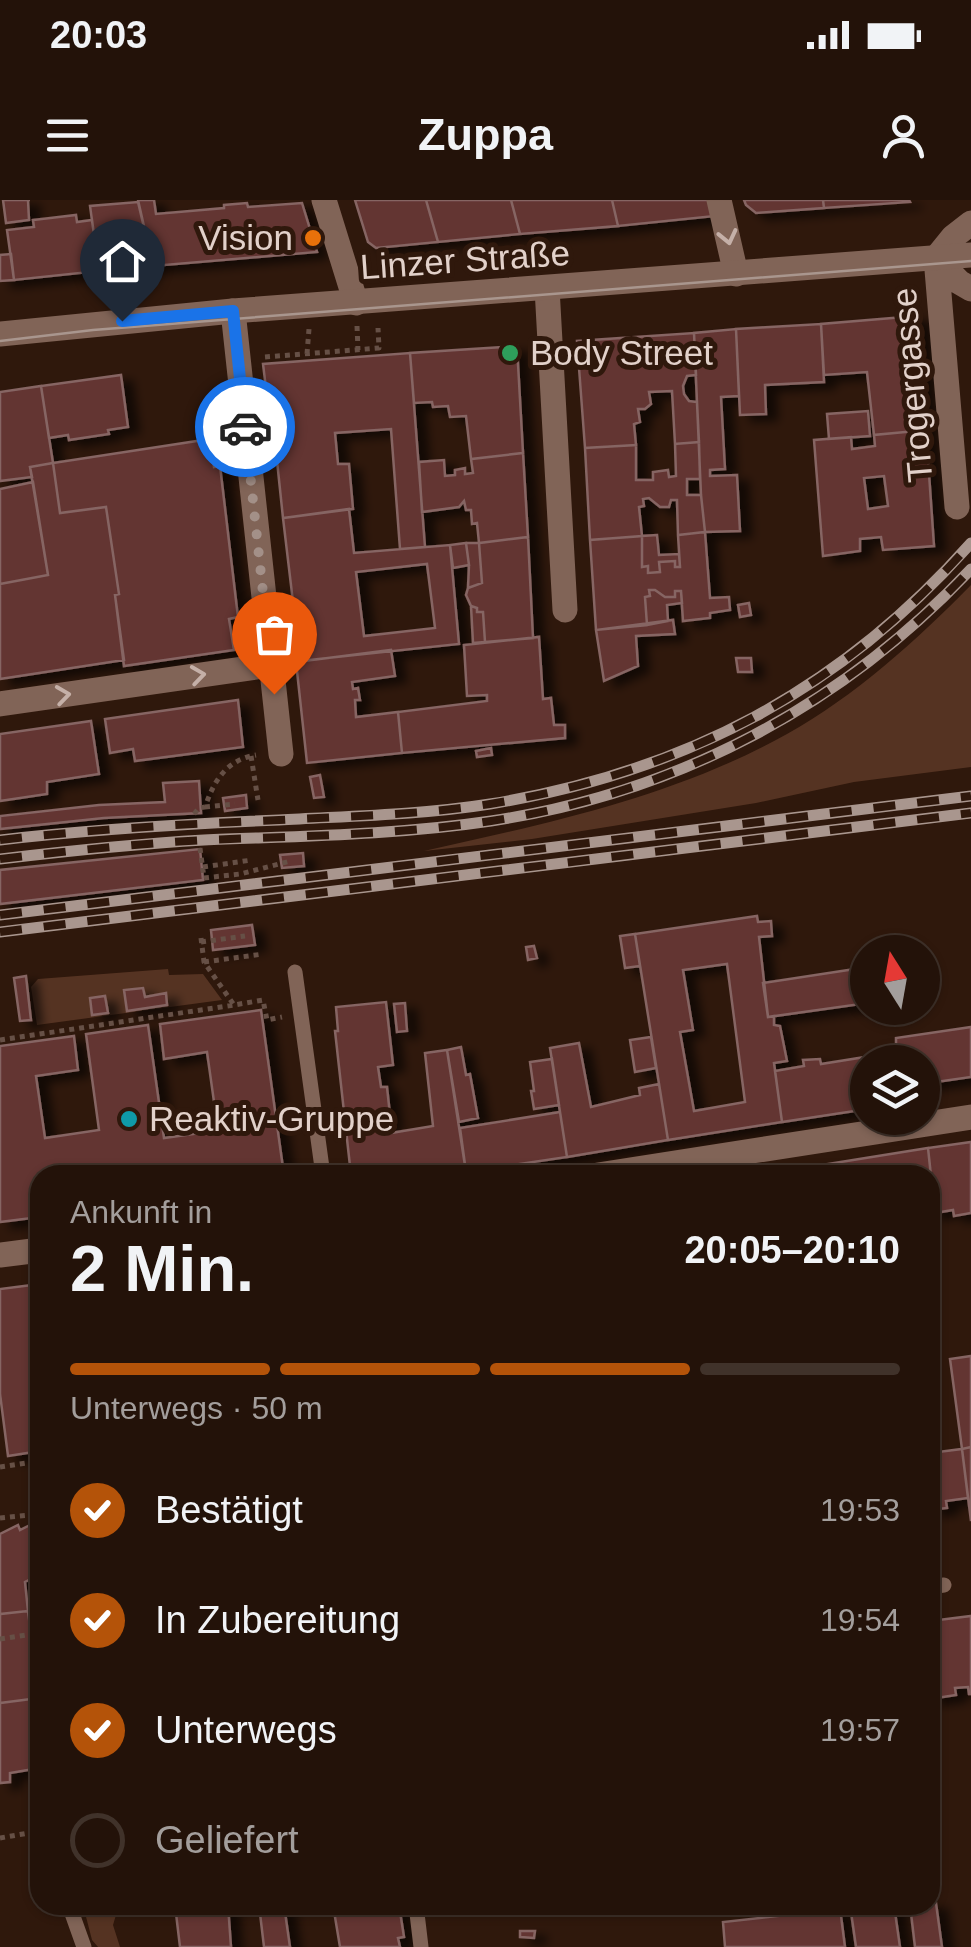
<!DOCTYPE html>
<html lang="de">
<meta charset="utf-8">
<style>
body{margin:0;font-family:Helvetica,sans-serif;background:#2f2017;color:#f1f3f6;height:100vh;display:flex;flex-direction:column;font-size:38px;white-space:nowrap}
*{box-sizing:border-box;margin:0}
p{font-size:32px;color:#a39e9c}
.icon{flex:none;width:55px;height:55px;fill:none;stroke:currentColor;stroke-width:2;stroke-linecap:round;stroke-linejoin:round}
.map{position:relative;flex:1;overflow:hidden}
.sheet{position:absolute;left:30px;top:965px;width:910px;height:750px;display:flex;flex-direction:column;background:#231209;border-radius:30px;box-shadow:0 2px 8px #0004,0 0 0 2px #40322a}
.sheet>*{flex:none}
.needle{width:65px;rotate:349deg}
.buttons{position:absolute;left:850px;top:735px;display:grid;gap:20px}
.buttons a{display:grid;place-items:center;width:90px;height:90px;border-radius:50%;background:#231209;box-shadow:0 2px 8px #0004,0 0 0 2px #40322a;font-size:50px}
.pin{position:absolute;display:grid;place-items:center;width:85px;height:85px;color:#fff;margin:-102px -42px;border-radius:50% 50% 50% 0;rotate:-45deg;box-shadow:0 0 10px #0007}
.pin .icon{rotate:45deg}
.courier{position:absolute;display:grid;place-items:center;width:100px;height:100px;margin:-50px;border:8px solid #1a73e8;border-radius:50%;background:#fff;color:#222;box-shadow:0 2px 12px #0007}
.head em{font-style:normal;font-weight:700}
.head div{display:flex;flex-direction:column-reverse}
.head{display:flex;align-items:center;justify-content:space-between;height:170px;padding:0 40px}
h1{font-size:65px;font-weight:700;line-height:75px}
.bar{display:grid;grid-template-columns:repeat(4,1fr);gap:15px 10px;align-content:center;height:120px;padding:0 40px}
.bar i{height:12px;border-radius:8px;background:#40322a}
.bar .selected{background:#b45309}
.bar p{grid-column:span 4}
ol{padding:0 40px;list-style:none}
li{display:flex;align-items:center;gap:30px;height:110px}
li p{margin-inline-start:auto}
li .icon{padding:10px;border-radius:50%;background:#b45309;color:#fff;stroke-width:4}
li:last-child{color:#a39e9c}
li i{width:55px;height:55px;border:5px solid #40322a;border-radius:50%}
.status{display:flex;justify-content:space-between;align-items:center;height:70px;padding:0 50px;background:#231209;direction:ltr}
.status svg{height:28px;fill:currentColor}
header{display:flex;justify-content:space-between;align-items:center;height:130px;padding:0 40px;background:#231209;font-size:45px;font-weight:700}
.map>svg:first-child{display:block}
</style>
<div class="status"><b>20:03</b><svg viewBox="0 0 49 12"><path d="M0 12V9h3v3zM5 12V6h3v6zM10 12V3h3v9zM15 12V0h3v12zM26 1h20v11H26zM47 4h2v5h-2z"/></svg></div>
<header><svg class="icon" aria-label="menu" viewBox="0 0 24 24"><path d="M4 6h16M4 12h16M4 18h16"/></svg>Zuppa<svg class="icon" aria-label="person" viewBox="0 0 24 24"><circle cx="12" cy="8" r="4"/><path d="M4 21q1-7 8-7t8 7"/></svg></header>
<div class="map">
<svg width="971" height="1747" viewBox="0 0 971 1747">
<defs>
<filter id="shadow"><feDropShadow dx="11" dy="6" stdDeviation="5" flood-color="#0009"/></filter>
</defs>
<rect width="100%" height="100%" fill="#2f180c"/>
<path fill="#532" d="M 971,385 L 971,567 L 854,582 L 756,603 L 532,639 L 424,651 C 549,623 674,597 787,534 C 855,496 916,441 971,385 Z
M 168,769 L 169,775 L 203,774 L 222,800 L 37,825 L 31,787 L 38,779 Z
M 83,1705 L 119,1705 L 113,1725 L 120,1747 L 98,1747 L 92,1740 Z"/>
<path fill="#633533" stroke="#866563" stroke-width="2.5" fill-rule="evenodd" filter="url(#shadow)" d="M 3,0 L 30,0 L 28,0 L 29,20 L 6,23 Z
M 138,0 L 154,0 L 156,14 L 224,8 L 224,5 L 247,3 L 248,7 L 302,3 L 317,52 L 153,66 Z
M 355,0 L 426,0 L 438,42 L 376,48 L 368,42 Z
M 426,0 L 511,0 L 520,34 L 438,42 Z
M 511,0 L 612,0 L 618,26 L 520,34 Z
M 612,0 L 711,0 L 715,16 L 618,26 Z
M 744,0 L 823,0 L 824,8 L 756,13 L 746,5 Z
M 823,0 L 909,0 L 910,2 L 824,8 Z
M 138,2 L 153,66 L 99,71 L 90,6 Z
M 76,15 L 77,22 L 92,20 L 99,71 L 14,80 L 7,30 L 34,27 L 33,20 Z
M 11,54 L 14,80 L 0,81 L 0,55 Z
M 916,116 L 919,118 L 926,230 L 874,235 L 867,172 L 824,175 L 821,124 Z
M 821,124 L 824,182 L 765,185 L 766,214 L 740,215 L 736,129 Z
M 736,129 L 739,196 L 721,197 L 725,269 L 710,270 L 710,276 L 737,275 L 740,331 L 705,332 L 701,295 L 694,133 Z
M 694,133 L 696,175 L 687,176 L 683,186 L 684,194 L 689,201 L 697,202 L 699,242 L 675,244 L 672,191 L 649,192 L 651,204 L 645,209 L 638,209 L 640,222 L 634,224 L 636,245 L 585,248 L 577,141 Z
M 517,146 L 523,253 L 471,259 L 466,216 L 450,217 L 448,206 L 433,207 L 432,202 L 414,203 L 410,153 Z
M 410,153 L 425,347 L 400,349 L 391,229 L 335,233 L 338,264 L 349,264 L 353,309 L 283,318 L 272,213 L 269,213 L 263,164 Z
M 121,175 L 128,227 L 108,230 L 109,234 L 69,240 L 68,235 L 49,238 L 41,186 Z
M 41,186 L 53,263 L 30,267 L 32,277 L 0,281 L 0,192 Z
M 868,211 L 870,236 L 829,239 L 827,214 Z
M 926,230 L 934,346 L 883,350 L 881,337 L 860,339 L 860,351 L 823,356 L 814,240 L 851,237 L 852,249 L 875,246 L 874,235 ZM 884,276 L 888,306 L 868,309 L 864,278 Z
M 210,239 L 214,267 L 220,266 L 238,417 L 229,419 L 234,450 L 124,466 L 115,395 L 119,394 L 106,307 L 60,313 L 53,263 Z
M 699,242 L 700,279 L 687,279 L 687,295 L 701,295 L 705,332 L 678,335 L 677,300 L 671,300 L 669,307 L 660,307 L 649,298 L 643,299 L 644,306 L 639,307 L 642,336 L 590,340 L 585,248 L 636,245 L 636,280 L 653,280 L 653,272 L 668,270 L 669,277 L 676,276 L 675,244 Z
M 523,253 L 528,337 L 479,343 L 477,323 L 472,324 L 471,310 L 466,310 L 464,301 L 459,307 L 422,312 L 419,262 L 444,260 L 445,276 L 455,275 L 455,270 L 465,268 L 465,274 L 473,273 L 471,259 Z
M 53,263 L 60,313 L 106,307 L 119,394 L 115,395 L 124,460 L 0,479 L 0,384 L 48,375 L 30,267 Z
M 33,282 L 48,375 L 0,384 L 0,289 Z
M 349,309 L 354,353 L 450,345 L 459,444 L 300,461 L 283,318 ZM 427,364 L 435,428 L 364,436 L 356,372 Z
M 705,332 L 710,398 L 729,397 L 730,410 L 710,413 L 710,418 L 683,421 L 681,391 L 675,391 L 675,397 L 665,397 L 655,390 L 649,390 L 650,396 L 645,397 L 647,425 L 596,430 L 590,340 L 642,336 L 642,367 L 648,366 L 648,373 L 660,372 L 659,362 L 675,361 L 675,367 L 680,367 L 678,335 Z
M 657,335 L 659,355 L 679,354 L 680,367 L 675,367 L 675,361 L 659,362 L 660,372 L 648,373 L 648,366 L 642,367 L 642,336 Z
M 528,337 L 533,438 L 485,442 L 483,412 L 477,412 L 477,408 L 471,406 L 466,395 L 468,388 L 482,383 L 479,343 Z
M 466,343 L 469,365 L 453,368 L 450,345 Z
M 466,343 L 479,343 L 482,383 L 468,388 L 469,365 Z
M 649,390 L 655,390 L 665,397 L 675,397 L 675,391 L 681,391 L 682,403 L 667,405 L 668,421 L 647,425 L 645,397 L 650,396 Z
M 749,403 L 751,415 L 740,417 L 738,405 Z
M 471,406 L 477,408 L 477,412 L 483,412 L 485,442 L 473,443 Z
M 673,420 L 675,434 L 636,436 L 638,466 L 604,481 L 596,430 Z
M 539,437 L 543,499 L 551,498 L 554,525 L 565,525 L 565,538 L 402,553 L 398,512 L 487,501 L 487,495 L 467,496 L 464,445 Z
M 391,450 L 395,476 L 352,482 L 353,489 L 358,488 L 360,500 L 355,500 L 356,517 L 398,512 L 402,553 L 307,563 L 296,462 Z
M 736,458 L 751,458 L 752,472 L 738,472 Z
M 238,500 L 243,547 L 135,561 L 133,549 L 110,553 L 105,519 Z
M 91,521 L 99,574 L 47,582 L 47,594 L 0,601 L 0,534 Z
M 491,548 L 492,555 L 477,557 L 476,551 Z
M 320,575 L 324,597 L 314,598 L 310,577 Z
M 199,581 L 201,613 L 104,618 L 0,629 L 0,616 L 99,605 L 165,602 L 163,583 Z
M 246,595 L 247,608 L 225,611 L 223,598 Z
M 200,649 L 203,680 L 0,704 L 0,670 Z
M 303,653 L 304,666 L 282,668 L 280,655 Z
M 757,716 L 758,722 L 771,721 L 772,736 L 759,737 L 768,817 L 774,816 L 774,825 L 780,826 L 787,861 L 774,863 L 782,922 L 668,940 L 635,734 ZM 727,764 L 745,902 L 694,911 L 680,832 L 693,830 L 683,770 Z
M 252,725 L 255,745 L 213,750 L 211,730 Z
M 635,734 L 640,766 L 625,768 L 620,736 Z
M 534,746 L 537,758 L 528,760 L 526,747 Z
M 868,767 L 868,803 L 768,817 L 763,783 Z
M 26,776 L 31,820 L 20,821 L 14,778 Z
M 143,788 L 145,797 L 166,793 L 167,805 L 127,811 L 124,790 Z
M 105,796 L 108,813 L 92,815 L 90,798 Z
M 386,802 L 393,865 L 378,867 L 381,887 L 387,887 L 391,924 L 384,925 L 385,934 L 433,926 L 425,853 L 447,850 L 466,972 L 450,975 L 351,975 L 335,831 L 338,831 L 336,807 Z
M 405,803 L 407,831 L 397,832 L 394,804 Z
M 261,810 L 284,975 L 40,975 L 40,1017 L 0,1022 L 0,846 L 74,836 L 78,870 L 36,876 L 45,938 L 99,930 L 86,834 L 148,825 L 164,938 L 222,930 L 219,908 L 215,909 L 207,852 L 164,859 L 160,824 Z
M 971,827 L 971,877 L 922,884 L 922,862 L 896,862 L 896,838 Z
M 651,837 L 656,868 L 635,872 L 630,840 Z
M 579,843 L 591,907 L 640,895 L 639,888 L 659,884 L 668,940 L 567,957 L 550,848 Z
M 461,847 L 466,875 L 470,874 L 478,918 L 459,922 L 447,850 Z
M 896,852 L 896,862 L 868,862 L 868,909 L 782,922 L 775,871 L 804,866 L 803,860 L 820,859 L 821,864 Z
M 552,859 L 559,905 L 534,909 L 531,891 L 534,891 L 530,862 Z
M 560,912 L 567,957 L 466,972 L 460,928 Z
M 971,942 L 971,1013 L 954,1016 L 953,1010 L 935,1013 L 928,948 Z
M 928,948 L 935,1013 L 930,1013 L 930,975 L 804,975 L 803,968 Z
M 803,968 L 804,975 L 763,975 Z
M 40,1084 L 40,1251 L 8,1256 L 0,1194 L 0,1089 Z
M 971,1156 L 971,1247 L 962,1249 L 950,1159 Z
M 971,1247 L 971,1321 L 962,1249 Z
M 962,1249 L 968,1298 L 946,1301 L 947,1308 L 930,1310 L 930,1253 Z
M 34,1323 L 35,1327 L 40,1325 L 40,1380 L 37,1376 L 25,1382 L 28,1411 L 0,1414 L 0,1334 L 18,1325 L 20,1330 Z
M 28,1411 L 39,1498 L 0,1503 L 0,1414 Z
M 971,1416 L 971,1494 L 969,1494 L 968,1487 L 955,1488 L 956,1495 L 930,1499 L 930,1421 Z
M 39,1498 L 40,1579 L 36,1579 L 34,1569 L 10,1573 L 10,1582 L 0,1583 L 0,1503 Z
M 930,1703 L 936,1703 L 942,1747 L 915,1747 L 910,1705 Z
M 175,1705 L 228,1705 L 231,1747 L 180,1747 Z
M 259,1705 L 284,1705 L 290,1747 L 264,1747 Z
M 333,1705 L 399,1705 L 404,1737 L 398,1738 L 400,1747 L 340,1747 Z
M 850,1705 L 894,1705 L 900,1747 L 856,1747 Z
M 799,1706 L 801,1714 L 840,1708 L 845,1747 L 725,1747 L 723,1722 L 778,1716 L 777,1708 Z
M 520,1731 L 535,1731 L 534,1738 L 520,1737 Z"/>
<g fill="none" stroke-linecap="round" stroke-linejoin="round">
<path stroke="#665046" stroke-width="5" stroke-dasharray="5 5" stroke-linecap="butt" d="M 357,126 L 358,150
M 307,154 L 309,129
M 265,157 L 379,148 L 378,128
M 251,556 L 258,600
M 205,607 L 235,604
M 194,614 L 199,608 L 205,607 C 214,581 226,560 256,555
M 200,648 L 204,678
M 203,667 L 252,660
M 204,678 L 240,674 L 291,661
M 201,738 L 204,762 L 234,805 L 263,800 L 267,820 L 282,817
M 201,742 L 245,736
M 204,762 L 263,754
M 0,840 L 234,805
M 0,1267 L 40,1261
M 0,1318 L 40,1314
M 0,1439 L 40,1433
M 0,1638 L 40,1631"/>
<path stroke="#816457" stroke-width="15" d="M 295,772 L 323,975
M 930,1387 L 944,1385
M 69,1705 L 84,1747
M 416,1705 L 421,1747"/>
<path stroke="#816457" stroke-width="25" d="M 324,0 L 356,103
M 719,0 L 736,74
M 936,58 L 957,307
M 936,58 L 953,37 L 971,23
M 936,58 L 959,82 L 971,89
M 547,88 L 565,410
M 233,111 L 281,554
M 0,504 L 270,465
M 598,975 L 971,917
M 0,1055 L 40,1050"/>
<path stroke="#816457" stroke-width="25" d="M 0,134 L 233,111 L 971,55"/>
<path stroke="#a9968e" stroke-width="2.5" d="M 0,141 L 93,130 L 971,61"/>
<defs>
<path id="rail" d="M 0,640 C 93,629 185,624 279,620 C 349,616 420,615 490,604 C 684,572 840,491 971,343
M 0,659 C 68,651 135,644 204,640 C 299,636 396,635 491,621 C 677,593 842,506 971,369
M 0,715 L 971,596
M 0,732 L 971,613"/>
</defs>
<use href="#rail" stroke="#a9968e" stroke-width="11"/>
<use href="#rail" stroke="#2f180c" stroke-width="8" stroke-dasharray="22" stroke-linecap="butt"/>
</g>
<defs><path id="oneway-chevron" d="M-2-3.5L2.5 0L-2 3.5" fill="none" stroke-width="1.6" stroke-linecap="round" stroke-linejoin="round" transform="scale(2.5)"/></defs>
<g stroke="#c5b0a8">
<use href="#oneway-chevron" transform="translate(728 37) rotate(77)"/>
<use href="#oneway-chevron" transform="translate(198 475) rotate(-8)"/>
<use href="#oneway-chevron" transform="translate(63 495) rotate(-8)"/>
</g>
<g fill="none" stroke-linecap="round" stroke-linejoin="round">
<path stroke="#a39088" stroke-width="10" stroke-dasharray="0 18" d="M 245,227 L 274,494"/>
<path stroke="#1a73e8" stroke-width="12" d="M 122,121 L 233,111 L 245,227"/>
</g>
<circle fill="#e8710a" stroke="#2f180c" stroke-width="4" cx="313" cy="38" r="10"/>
<circle fill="#2e9e5b" stroke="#2f180c" stroke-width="4" cx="510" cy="153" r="10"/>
<circle fill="#0f9aa8" stroke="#2f180c" stroke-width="4" cx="129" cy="919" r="10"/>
<g text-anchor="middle" stroke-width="10" stroke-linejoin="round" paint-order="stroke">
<g font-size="35" fill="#e2d1ca" stroke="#2f180c" text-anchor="start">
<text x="293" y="50" text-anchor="end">Vision</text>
<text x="530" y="165">Body Street</text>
<text x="149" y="931">Reaktiv-Gruppe</text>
</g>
<g font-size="35" fill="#e2d1ca" stroke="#2f180c">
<text transform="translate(465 60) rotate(-4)" y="12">Linzer Straße</text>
<text transform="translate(912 185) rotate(-95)" y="12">Trogergasse</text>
</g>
</g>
</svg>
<div class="buttons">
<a><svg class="needle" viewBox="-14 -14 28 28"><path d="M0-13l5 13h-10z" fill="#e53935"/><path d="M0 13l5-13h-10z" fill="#a39e9c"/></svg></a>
<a><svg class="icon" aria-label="layers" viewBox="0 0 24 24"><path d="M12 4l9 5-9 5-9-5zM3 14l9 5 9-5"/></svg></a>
</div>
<div class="pin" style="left:274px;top:494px;background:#ea580c"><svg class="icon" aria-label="bag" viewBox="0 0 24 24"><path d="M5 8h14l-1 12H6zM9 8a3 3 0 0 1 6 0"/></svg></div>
<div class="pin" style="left:122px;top:121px;background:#1f2937"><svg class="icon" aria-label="home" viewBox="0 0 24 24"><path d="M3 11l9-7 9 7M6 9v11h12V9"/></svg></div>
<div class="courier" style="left:245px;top:227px"><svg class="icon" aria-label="car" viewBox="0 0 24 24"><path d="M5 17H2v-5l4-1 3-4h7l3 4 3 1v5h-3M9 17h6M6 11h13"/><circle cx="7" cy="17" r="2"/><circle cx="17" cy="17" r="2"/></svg></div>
<section class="sheet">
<div class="head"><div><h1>2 Min.</h1><p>Ankunft in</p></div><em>20:05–20:10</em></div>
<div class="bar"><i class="selected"></i><i class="selected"></i><i class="selected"></i><i></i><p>Unterwegs · 50 m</p></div>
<ol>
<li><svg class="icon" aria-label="check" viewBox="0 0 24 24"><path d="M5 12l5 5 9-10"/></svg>Bestätigt<p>19:53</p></li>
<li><svg class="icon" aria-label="check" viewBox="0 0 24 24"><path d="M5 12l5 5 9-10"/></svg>In Zubereitung<p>19:54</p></li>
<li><svg class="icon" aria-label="check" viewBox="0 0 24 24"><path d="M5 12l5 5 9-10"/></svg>Unterwegs<p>19:57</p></li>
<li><i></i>Geliefert</li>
</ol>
</section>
</div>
